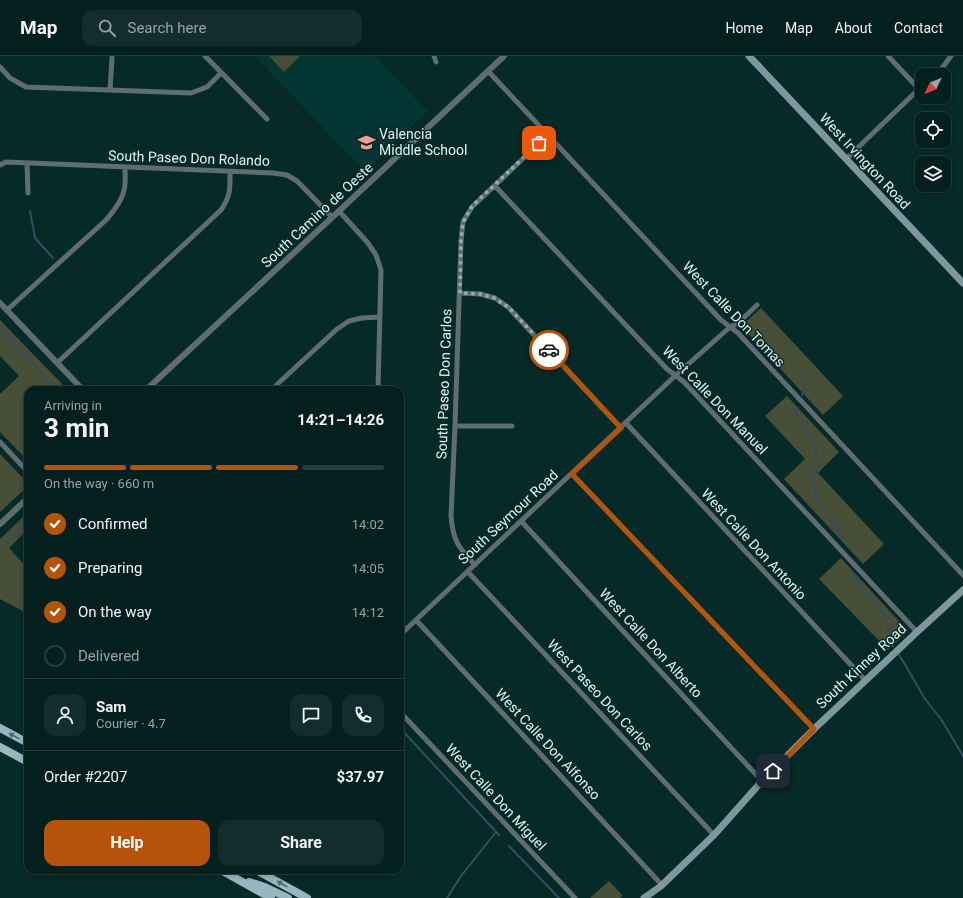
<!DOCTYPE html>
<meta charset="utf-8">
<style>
body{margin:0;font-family:Roboto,sans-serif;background:#122d2b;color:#f1f3f6;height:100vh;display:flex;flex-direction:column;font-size:15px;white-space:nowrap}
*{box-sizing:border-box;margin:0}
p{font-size:13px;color:#97a3a4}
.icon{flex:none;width:22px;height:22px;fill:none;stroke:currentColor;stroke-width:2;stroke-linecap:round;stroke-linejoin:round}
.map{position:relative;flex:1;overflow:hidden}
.panel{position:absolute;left:24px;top:330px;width:380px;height:488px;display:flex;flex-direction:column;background:#04201e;border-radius:12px;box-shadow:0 2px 6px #0003,0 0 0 1px #253e3c}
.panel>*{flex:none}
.needle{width:26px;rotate:227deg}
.tools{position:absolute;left:915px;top:12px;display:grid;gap:8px}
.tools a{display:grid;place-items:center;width:36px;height:36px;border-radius:8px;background:#04201e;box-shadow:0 2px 6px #0003,0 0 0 1px #253e3c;font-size:20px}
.pin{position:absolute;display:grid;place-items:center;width:34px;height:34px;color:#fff;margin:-17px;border-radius:8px;box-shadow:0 2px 6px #0006}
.courier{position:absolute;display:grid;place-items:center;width:40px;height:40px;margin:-20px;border:3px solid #b45309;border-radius:50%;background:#fff;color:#222;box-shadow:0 1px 5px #0007}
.overview em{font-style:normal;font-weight:700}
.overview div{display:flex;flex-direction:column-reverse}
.overview{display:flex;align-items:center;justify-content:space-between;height:68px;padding:0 20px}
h1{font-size:26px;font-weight:700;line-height:30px}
.bar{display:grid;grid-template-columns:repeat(4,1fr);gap:6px 4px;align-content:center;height:48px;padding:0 20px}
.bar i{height:5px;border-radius:3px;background:#253e3c}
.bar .active{background:#b45309}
.bar p{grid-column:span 4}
.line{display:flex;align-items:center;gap:10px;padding:0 20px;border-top:1px solid #253e3c}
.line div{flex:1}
.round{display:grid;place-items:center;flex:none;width:42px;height:42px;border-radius:12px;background:#122d2b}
ol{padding:0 20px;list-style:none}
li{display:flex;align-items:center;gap:12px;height:44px}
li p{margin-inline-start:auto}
li .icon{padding:4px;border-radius:50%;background:#b45309;color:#fff;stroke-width:4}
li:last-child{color:#97a3a4}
li i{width:22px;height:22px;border:2px solid #253e3c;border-radius:50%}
.button{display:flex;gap:8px;margin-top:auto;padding:8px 20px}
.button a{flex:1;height:46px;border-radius:12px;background:#b45309;color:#fff;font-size:16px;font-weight:700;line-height:46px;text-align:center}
.button a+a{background:#122d2b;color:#f1f3f6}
header{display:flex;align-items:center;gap:24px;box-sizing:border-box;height:56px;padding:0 20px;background:#04201e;border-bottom:1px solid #253e3c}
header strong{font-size:19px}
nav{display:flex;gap:22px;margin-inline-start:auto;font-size:14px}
.search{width:280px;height:36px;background:#122d2b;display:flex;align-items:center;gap:10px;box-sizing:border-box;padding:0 14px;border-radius:12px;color:#97a3a4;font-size:15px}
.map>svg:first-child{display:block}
</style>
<header>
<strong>Map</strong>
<div class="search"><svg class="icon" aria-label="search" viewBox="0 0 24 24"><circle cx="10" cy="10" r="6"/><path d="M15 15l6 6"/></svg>Search here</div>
<nav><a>Home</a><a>Map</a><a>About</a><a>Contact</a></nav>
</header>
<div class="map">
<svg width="963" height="842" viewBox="0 0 963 842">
<rect width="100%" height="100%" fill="#062a28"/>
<path fill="#043633" d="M 255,0 L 375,0 L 427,55 L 365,116 Z"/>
<path fill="#474f37" d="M 269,0 L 300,0 L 284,16 Z
M 761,252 L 843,340 L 823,359 L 741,270 Z
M 0,264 L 68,334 L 28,334 L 28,405 L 0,376 L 0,338 L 19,320 L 0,300 Z
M 787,340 L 839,396 L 818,417 L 884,488 L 863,508 L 784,423 L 805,403 L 765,360 Z
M 0,398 L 23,422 L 26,432 L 0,456 Z
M 28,456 L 28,473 L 9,492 L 28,513 L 28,558 L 0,543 L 0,483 Z
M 841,502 L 908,575 L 888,594 L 819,523 Z
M 609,825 L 623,840 L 619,842 L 590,842 Z"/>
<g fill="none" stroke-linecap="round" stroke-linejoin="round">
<path stroke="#374b62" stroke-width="2" d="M 30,155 L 35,182 L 53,202
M 0,273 L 39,314 L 53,334
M 800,318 L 804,332 L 802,339
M 798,352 L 796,356 C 806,373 815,389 820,408 L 813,421 L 815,438 L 831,464 L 841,477 L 843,486
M 4,489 L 28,467
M 853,516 L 863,535 L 885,559 L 890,577 L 891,587 L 893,590
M 899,599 L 906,610 L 925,643 L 941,663 L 963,700
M 400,672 L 499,779
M 509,790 L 559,842
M 447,842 L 461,820 L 496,776"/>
<path stroke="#5f6d71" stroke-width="5" d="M 205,0 L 267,63
M 434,0 L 436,6
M 888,0 L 919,33
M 0,11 L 10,22 L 26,31 L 191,37 L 207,31 L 221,17
M 488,15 L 721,264 L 738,277 L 963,519
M 935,19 L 940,15 L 951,0
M 110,34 L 112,2
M 846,103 L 922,30
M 27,107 L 28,137
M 0,109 L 6,106 L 273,117 L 287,119 L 297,125 L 332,161
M 495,130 L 667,313 L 684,326 L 917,576
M 339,155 L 368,187 L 376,199 L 381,214 L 378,334
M 460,237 L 480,238 L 495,242 L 508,251 L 621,372
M 7,254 L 106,164 C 113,156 122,145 124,134 C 126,127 125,119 125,111
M 57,307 L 221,154 C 231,139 230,133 230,116
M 271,334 L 337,273 L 349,265 L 362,262 L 380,261
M 626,367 L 866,625
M 455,370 L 512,370
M 0,386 L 28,416
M 572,418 L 814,673
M 521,465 L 762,725
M 475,509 C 458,491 453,485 451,460 L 455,370 L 461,185 L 463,166 L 472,151 L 548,79
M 468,516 L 714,779
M 416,564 L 662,829
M 400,579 L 676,319 L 730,271 L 737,268 L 757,249
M 400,656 L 575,842"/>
<path stroke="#5f6d71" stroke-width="6" d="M 0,247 L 83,334
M 146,334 L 339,155 L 504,0
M 0,468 L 28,442"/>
<path stroke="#80969e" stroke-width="7" d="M 749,0 L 963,227
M 644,842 L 661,830 L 714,779 L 762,725 L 814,673 L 917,576 L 963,534"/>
<path stroke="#99b6c0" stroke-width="8" d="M 0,672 L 28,687
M 0,691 L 28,706
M 221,814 L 271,842
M 256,814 L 307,842
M 249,826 L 265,831 L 288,842"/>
</g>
<defs><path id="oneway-solid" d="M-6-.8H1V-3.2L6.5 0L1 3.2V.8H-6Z"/></defs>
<g fill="#48696c">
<use href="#oneway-solid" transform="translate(14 680) rotate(-151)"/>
<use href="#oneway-solid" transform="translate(282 828) rotate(-151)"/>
</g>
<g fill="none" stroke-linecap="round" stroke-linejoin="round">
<path stroke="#94adaa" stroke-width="4" stroke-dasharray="0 7.2" d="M 539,87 L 472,150 L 463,166 L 461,186 L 460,237 L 480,238 L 494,242 L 508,251 L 549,294"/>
<path stroke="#b45309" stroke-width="5" d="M 549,294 L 621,372 L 572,418 L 814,673 L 773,715"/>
</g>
<defs>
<symbol id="school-bare" viewBox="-9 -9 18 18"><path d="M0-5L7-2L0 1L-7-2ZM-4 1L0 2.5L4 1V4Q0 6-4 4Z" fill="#f59c93" stroke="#062a28" stroke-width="2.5" paint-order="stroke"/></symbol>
</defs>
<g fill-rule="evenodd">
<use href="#school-bare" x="354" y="74" width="25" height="25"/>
</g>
<g text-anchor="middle" stroke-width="3" stroke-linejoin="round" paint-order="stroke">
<g font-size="14" fill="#e0f3f0" stroke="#062a28" text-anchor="start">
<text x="379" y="83">Valencia<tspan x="379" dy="16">Middle School</tspan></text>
</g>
<g font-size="14" fill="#e0f3f0" stroke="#062a28">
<text transform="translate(189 102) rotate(2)" y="5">South Paseo Don Rolando</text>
<text transform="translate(865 105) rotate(47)" y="5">West Irvington Road</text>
<text transform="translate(317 159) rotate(-43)" y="5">South Camino de Oeste</text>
<text transform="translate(734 258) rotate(46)" y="5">West Calle Don Tomas</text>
<text transform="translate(444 328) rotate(-88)" y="5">South Paseo Don Carlos</text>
<text transform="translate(715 344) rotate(46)" y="5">West Calle Don Manuel</text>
<text transform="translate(508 461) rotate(-43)" y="5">South Seymour Road</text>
<text transform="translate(754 488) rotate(47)" y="5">West Calle Don Antonio</text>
<text transform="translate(651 587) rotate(47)" y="5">West Calle Don Alberto</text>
<text transform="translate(861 610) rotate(-43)" y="5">South Kinney Road</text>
<text transform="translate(600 639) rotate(47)" y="5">West Paseo Don Carlos</text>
<text transform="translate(548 688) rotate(47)" y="5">West Calle Don Alfonso</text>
<text transform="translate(496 741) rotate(47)" y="5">West Calle Don Miguel</text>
</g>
</g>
</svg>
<div class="tools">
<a><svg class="needle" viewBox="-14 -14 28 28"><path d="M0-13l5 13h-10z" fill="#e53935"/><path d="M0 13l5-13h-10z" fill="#97a3a4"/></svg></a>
<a><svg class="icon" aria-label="locate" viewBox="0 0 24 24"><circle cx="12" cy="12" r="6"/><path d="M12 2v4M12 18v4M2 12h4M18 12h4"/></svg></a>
<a><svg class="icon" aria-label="layers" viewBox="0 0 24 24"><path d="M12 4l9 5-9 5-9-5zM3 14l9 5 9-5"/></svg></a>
</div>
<div class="pin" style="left:539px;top:87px;background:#ea580c"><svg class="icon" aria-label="bag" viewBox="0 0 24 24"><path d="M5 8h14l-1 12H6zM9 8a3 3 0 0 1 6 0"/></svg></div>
<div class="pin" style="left:773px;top:715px;background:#1f2937"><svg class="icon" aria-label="home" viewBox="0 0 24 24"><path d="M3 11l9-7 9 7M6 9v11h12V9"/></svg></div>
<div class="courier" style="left:549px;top:294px"><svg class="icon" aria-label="car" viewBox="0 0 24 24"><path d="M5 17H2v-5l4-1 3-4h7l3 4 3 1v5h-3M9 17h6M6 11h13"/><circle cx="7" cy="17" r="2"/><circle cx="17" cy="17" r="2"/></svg></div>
<section class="panel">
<div class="overview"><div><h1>3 min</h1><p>Arriving in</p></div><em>14:21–14:26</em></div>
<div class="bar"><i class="active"></i><i class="active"></i><i class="active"></i><i></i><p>On the way · 660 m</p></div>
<ol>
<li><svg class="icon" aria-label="check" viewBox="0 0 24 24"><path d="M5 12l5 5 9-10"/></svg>Confirmed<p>14:02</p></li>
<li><svg class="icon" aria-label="check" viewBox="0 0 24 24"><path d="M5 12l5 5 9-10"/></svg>Preparing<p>14:05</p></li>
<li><svg class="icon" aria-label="check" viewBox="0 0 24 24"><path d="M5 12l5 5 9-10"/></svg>On the way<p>14:12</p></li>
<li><i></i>Delivered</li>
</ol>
<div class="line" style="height:72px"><a class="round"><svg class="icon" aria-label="person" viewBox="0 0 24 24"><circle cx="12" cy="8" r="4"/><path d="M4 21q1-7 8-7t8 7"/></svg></a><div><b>Sam</b><p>Courier · 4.7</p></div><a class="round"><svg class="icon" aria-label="chat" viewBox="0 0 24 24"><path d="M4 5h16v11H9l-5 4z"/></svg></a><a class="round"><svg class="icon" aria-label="phone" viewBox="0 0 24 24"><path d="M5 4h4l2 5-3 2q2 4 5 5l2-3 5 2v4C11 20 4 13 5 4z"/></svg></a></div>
<div class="line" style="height:52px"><div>Order #2207</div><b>$37.97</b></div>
<div class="button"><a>Help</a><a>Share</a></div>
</section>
</div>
